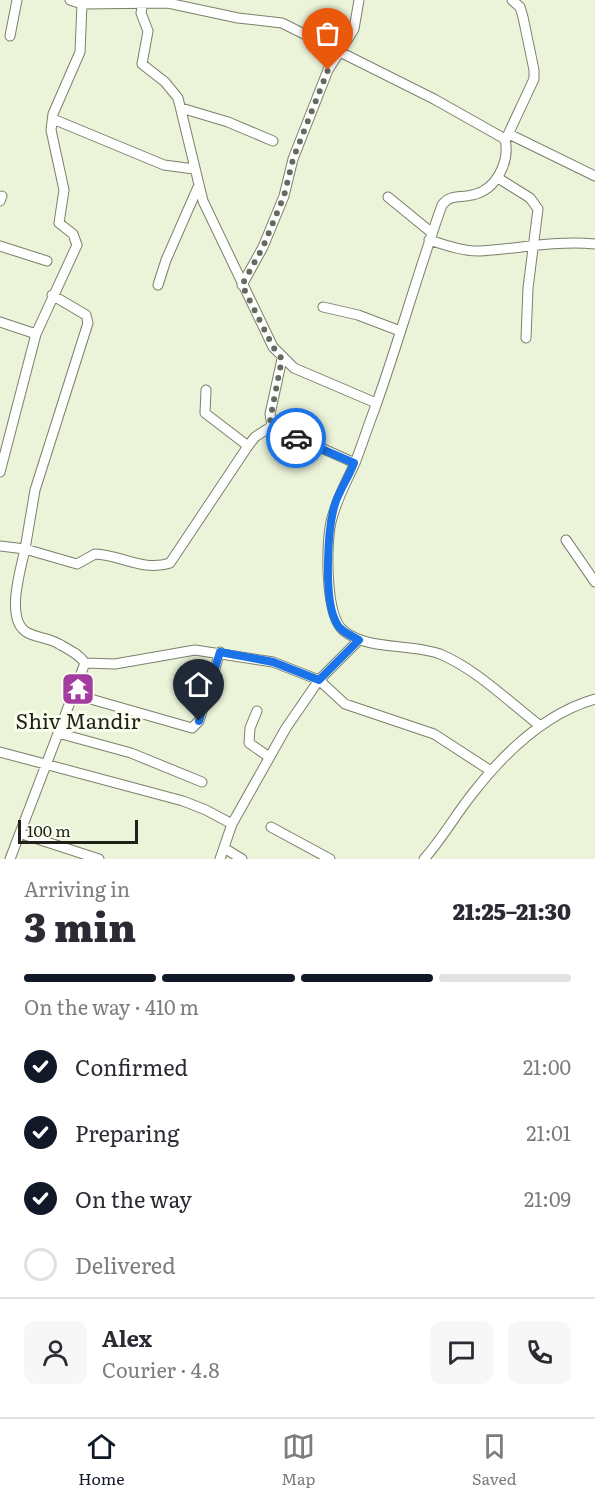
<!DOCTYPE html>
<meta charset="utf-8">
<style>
body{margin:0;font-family:Literata,serif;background:#f7f7f7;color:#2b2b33;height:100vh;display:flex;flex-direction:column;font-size:22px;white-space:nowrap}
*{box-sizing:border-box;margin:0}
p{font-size:20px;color:#7c7c81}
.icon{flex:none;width:33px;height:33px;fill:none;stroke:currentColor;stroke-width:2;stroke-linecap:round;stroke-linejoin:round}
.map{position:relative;height:859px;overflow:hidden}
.panel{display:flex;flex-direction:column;background:#fff;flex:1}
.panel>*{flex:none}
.scale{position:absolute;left:18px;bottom:15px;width:120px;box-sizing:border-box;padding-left:6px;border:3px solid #1f2118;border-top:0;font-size:16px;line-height:21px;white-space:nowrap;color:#1f2118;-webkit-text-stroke:4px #fafeef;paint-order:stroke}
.pin{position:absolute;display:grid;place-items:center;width:51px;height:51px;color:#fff;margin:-62px -26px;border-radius:50% 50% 50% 0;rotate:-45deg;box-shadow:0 0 6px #0007}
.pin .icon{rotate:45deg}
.courier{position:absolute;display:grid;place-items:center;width:60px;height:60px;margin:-30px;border:4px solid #1a73e8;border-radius:50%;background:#fff;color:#222;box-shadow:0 2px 8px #0007}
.headline em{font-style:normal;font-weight:800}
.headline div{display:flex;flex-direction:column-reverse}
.headline{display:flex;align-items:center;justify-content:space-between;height:102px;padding:0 24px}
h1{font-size:39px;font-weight:800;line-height:45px}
.bar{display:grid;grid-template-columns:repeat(4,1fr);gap:9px 6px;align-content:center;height:72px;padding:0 24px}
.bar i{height:8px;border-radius:4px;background:#e1e1e2}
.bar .on{background:#111827}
.bar p{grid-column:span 4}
.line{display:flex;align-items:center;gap:15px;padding:0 24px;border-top:2px solid #e1e1e2}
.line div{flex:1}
.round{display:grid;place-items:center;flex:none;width:63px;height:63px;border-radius:12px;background:#f7f7f7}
ol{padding:0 24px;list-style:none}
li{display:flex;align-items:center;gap:18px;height:66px}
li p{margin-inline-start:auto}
li .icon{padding:6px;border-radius:50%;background:#111827;color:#fff;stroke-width:4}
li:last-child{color:#7c7c81}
li i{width:33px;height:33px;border:3px solid #e1e1e2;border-radius:50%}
.dock{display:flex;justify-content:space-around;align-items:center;height:84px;border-top:2px solid #e1e1e2;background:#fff;font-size:16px;color:#7c7c81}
.dock a{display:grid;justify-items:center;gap:3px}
.dock .on{color:#111827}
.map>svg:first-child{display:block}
</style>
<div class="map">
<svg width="595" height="859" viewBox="0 0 595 859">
<rect width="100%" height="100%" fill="#ebf3d9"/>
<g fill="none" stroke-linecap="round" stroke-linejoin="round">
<defs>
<path id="minor" d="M 143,2 L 141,13 L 148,31 L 142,64 L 165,82 L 178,98 L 203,201 L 273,347 L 294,368 L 376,403
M 82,4 L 168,3 L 238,18 L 282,23 L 434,99 L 505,139 C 510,161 497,190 472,195 C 460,198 450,194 442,205 C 418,272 399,341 375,408 C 368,426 362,445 355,463 C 346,483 336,500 331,522 C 326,544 325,617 344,631 C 369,651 410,643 440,654 C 476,669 508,701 539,725
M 10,36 L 17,0
M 181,108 L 228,122 L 273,141
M 53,119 L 164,165 L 194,169
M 509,134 L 595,176
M 505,141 L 534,79 L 534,70 L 523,17 L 520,7 L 512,0
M 498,178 L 530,198 L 538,209 L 528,288 L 526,338
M 388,197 L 432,233
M 0,201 L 2,196
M 429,240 C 445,245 462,251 479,251 C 518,249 555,240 595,244
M 0,246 L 47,261
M 158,285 L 166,260 L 198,187
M 242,285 L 263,247 L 284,196 L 293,159 L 328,70 L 354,29 L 359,0
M 323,307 L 358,315 L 400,331
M 0,322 L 36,334
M 282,359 L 270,414 L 272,426 L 355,463
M 206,390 L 205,413 L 248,446
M 0,472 L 36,334 L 77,245 L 73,234 L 59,223 L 64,190 L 51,130 L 53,114 L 80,52 L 82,4 L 70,0
M 566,540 L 595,582
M 0,546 L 25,549 L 35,490 L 88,323 L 86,315 L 52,295
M 85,663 L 115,664 L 195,650 L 273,662 L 319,680 L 345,704 L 434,734 L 491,771
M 73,694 L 192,728 L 199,721 L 220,652
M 257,711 L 250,728 L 249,743 L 269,757
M 58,733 L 131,753 L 202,782
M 0,752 L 183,801 L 206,810 L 232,824
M 271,827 L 330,859
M 22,834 L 99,859
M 224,848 L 242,859
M 10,859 L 85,663 C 79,654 68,649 59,644 C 49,638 38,638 28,633 C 4,621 21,569 25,549 L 77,564 L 95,554 C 121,555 144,572 170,563 L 248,446 L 255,437 L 272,426
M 220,859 L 232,824 L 286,728 L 319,680 L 359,640
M 424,859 C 442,839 456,814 473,793 C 504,753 546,713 595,699"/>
</defs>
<use href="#minor" stroke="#7a816a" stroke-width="11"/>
<use href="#minor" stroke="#fff" stroke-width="9"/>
</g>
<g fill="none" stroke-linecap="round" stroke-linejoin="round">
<path stroke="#666a5c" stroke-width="6" stroke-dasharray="0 10.8" d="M 296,438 L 277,430 L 270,420 L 282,359 L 273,347 L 242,285 L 263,247 L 284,196 L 293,159 L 328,70"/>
<path stroke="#1a73e8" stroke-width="8" d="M 199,721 L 220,652 L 273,662 L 319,680 L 359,640 C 350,635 339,631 335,620 C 324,596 327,526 336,501 C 341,488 349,476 354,463 L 296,438"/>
</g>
<defs>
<symbol id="temple-square" viewBox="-11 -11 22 22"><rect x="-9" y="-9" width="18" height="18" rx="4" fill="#a33c9f" stroke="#fafeef"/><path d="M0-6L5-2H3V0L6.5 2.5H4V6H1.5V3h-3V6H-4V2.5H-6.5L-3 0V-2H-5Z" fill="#fff"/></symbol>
</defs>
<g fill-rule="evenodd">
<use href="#temple-square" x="59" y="670" width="38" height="38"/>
</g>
<g text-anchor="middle" stroke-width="6" stroke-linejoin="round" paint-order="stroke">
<g font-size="21" fill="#1f2118" stroke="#fafeef">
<text x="78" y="729">Shiv Mandir</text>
</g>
</g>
</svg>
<div class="scale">100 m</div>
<div class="pin" style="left:328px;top:70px;background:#ea580c"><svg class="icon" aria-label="bag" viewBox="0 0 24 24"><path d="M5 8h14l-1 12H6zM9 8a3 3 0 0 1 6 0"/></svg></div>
<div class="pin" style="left:199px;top:721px;background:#1f2937"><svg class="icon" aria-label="home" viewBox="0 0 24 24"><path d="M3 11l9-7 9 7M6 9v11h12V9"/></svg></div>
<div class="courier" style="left:296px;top:438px"><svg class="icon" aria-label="car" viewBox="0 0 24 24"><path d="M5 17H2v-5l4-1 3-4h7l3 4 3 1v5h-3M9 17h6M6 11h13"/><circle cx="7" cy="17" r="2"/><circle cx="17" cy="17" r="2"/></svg></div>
</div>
<section class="panel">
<div class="headline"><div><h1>3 min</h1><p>Arriving in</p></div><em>21:25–21:30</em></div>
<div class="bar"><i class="on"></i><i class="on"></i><i class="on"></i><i></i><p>On the way · 410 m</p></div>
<ol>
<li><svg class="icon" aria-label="check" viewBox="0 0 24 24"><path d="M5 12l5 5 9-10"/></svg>Confirmed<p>21:00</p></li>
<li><svg class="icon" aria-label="check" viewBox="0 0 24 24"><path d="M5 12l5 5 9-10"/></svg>Preparing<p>21:01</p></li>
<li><svg class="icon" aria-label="check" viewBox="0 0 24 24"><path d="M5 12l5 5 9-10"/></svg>On the way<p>21:09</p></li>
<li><i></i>Delivered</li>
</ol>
<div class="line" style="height:108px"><a class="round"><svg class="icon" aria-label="person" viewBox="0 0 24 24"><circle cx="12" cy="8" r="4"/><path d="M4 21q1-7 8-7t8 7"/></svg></a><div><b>Alex</b><p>Courier · 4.8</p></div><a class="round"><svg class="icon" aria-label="chat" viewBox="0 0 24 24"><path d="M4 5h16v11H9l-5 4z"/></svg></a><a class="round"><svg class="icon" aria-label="phone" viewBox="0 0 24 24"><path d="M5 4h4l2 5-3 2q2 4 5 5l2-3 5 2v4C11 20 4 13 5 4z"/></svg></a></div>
</section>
<nav class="dock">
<a class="on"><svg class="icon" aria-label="home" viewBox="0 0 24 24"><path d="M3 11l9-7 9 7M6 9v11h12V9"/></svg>Home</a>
<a><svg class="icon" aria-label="map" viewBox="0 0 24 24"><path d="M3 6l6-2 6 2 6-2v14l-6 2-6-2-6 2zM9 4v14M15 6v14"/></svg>Map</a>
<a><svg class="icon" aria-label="saved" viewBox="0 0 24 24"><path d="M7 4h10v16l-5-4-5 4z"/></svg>Saved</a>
</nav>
